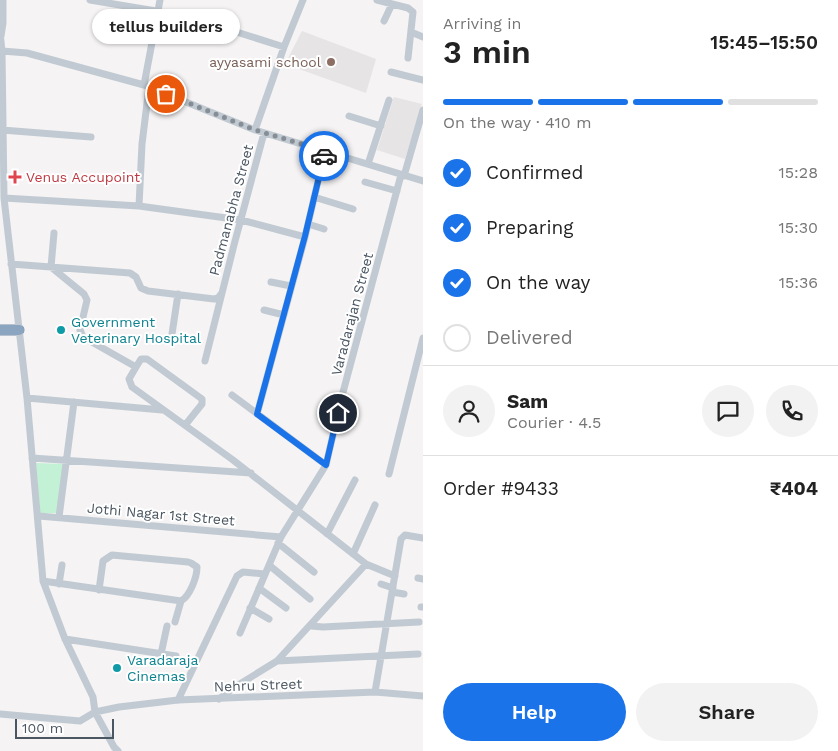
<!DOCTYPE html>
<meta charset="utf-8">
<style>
body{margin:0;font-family:"Work Sans",sans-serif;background:#f2f2f2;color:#222;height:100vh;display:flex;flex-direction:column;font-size:19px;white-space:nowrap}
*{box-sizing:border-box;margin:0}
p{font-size:16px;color:#767676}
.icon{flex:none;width:28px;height:28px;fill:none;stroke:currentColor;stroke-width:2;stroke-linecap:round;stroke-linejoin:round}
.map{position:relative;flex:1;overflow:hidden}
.side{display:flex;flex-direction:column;background:#fff;width:415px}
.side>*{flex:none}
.scale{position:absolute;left:15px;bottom:12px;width:99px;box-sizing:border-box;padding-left:5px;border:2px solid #4a5661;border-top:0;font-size:14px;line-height:18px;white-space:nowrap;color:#4a5661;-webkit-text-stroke:4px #fff;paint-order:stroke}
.pin{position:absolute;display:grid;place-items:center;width:42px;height:42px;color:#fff;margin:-21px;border:2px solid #fff;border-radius:50%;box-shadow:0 1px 5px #0007}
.courier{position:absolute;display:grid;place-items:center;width:50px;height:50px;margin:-25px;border:4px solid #1a73e8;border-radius:50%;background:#fff;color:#222;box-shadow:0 1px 6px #0007}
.bubble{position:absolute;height:35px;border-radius:18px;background:#fff;box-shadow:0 1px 4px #0004;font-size:16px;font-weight:600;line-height:35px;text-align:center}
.overview em{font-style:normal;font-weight:600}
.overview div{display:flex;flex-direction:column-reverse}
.overview{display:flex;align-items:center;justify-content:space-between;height:85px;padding:0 20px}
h1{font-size:32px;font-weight:600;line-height:38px}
.bar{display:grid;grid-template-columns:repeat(4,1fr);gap:8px 5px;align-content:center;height:60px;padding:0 20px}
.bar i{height:6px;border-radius:4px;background:#e0e0e0}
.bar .active{background:#1a73e8}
.bar p{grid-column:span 4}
.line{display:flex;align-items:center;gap:12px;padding:0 20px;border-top:1px solid #e0e0e0}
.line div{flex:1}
.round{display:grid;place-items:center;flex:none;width:52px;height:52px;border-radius:26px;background:#f2f2f2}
ol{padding:0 20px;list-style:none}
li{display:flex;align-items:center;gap:15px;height:55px}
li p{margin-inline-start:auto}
li .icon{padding:5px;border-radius:50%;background:#1a73e8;color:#fff;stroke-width:4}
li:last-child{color:#767676}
li i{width:28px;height:28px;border:2px solid #e0e0e0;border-radius:50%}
.button{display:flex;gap:10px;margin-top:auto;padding:10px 20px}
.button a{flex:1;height:58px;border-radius:30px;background:#1a73e8;color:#fff;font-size:20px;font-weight:600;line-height:58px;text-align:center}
.button a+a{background:#f2f2f2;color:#222}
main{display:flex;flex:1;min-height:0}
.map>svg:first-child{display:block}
</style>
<main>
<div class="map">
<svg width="423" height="751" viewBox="0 0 423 751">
<rect width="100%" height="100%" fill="#f5f3f3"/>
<path fill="#e6e4e5" d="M 302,31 L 376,59 L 366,93 L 285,64 Z
M 394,97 L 422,104 L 405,159 L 377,150 Z"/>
<path fill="#c3f1d5" d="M 36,463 L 63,464 L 57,513 L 40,513 Z"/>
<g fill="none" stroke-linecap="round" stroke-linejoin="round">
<defs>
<path id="highway" d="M 0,330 L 19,330"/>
</defs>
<use href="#highway" stroke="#7690ad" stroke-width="11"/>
<path stroke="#c1cad2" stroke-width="7" d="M 90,0 L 186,16 L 284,47
M 377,0 L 408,8 L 413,12 L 408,58
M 384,21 L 392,4
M 0,32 L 2,51 L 4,198 L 27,398 L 43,581 L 65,639 L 93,697 L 95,712 L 80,721 L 0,714
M 411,32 L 423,37
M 1,36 L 3,23 L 3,0
M 2,51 L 27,53 L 144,85 L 255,130 L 423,181
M 391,72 L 423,80
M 144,85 L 160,0
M 349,116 L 381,126
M 2,130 L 91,137
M 255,130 L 284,47 L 303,0
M 368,164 L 389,100
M 404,176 L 423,110
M 365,182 L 397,191
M 314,197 L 353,209
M 4,198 L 139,206 L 241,220 L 305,237
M 139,206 L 142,144 L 149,87
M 308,224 L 324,229
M 54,233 L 51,267 L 84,294 L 87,300 L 80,330 L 83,337 L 136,367 L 129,379 L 132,387 L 233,460 L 366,564 L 395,576
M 11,264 L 130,273 L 136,277 L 141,288 L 148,291 L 214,299 L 218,298 L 221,294
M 271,282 L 291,286
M 264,310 L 284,315
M 172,334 L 178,294
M 205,361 L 234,245 L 264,133
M 136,367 L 141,359 L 147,359 L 202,399 L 202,404 L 186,424
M 232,395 L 326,465
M 27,398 L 162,410
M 257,414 L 305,237 L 325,151
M 32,458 L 251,473
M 389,474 L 423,338
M 39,516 L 281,537
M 59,517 L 74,402
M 327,534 L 355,480
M 278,543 L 314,572
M 353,554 L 375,505
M 269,565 L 310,599
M 418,578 L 423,579
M 43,581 L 181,601 C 190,596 197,577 197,567 L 191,563 L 188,562 L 112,555 L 103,561 L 99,590
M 59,584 L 62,565
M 381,584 L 393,588
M 259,588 L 286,608
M 392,592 L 404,594
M 421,607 L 423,607
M 250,608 L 269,619
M 175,622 L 181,601
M 311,626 L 323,627 L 419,622
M 240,633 L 281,537 L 326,465 L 342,396 L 401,175
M 65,639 L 176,656
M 161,654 L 167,626
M 277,661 L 418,654
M 375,692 L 401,539 L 405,535 L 423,538
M 219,699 L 235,687 L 277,661 L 366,564
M 178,700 L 237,576 L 243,572 L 265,574
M 118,751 L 114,747 L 95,712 L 119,707 L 178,700 L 375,692 L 423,696"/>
<use href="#highway" stroke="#8ba5c1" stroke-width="10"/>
</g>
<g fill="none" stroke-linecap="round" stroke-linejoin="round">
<path stroke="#868d94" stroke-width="5" stroke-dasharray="0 9" d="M 166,94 L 255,130 L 325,151 L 324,156"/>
<path stroke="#1a73e8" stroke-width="6" d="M 324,156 L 305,236 L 257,414 L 326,465 L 338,413"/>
</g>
<circle fill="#8d6e63" stroke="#fff" stroke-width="2" cx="331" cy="62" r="5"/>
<path fill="#e0444e" stroke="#fff" stroke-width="2" d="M12.5 169.5h5v5h5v5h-5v5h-5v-5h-5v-5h5z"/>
<g fill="#0f9aa8" stroke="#fff" stroke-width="2">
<circle cx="61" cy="330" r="5"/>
<circle cx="117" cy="668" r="5"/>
</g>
<g text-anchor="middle" stroke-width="4" stroke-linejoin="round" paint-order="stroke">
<g font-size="14" fill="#785e54" stroke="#fff" text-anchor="end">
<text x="321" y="67">ayyasami school</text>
</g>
<g font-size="14" fill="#be3a42" stroke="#fff" text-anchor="start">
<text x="26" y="182">Venus Accupoint</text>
</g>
<g font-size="14" fill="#4a5661" stroke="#fff">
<text transform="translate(231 210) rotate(-75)" y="5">Padmanabha Street</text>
<text transform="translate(352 314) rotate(-75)" y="5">Varadarajan Street</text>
<text transform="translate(161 514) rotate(5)" y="5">Jothi Nagar 1st Street</text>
<text transform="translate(258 685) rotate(-2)" y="5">Nehru Street</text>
</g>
<g font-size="14" fill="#0d838f" stroke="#fff" text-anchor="start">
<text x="71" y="327">Government<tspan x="71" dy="16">Veterinary Hospital</tspan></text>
<text x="127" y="665">Varadaraja<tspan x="127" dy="16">Cinemas</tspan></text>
</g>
</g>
</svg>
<div class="scale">100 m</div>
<div class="pin" style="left:166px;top:94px;background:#ea580c"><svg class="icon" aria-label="bag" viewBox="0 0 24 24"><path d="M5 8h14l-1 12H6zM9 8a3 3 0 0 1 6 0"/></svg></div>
<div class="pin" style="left:338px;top:413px;background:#1f2937"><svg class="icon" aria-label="home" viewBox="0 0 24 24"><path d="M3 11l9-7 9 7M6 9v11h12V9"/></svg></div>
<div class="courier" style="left:324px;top:156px"><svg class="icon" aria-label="car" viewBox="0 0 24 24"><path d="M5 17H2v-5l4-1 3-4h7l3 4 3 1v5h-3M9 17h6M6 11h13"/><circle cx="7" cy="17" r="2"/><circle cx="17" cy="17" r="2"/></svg></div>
<div class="bubble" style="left:92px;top:9px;width:148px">tellus builders</div>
</div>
<section class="side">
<div class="overview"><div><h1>3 min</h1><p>Arriving in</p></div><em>15:45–15:50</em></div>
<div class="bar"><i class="active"></i><i class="active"></i><i class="active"></i><i></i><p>On the way · 410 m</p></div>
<ol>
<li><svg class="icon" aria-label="check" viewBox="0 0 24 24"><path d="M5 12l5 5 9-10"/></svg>Confirmed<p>15:28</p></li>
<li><svg class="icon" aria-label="check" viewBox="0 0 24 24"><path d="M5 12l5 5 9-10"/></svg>Preparing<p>15:30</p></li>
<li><svg class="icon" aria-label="check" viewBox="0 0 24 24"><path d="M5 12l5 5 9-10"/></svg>On the way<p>15:36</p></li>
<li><i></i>Delivered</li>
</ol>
<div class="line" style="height:90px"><a class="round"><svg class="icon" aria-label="person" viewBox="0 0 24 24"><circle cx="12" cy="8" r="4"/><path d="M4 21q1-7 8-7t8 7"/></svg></a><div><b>Sam</b><p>Courier · 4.5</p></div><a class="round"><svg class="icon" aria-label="chat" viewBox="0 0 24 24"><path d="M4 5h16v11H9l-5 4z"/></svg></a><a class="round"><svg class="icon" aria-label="phone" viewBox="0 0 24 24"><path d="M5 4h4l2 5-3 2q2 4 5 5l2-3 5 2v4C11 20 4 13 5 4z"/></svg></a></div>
<div class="line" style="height:65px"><div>Order #9433</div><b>₹404</b></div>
<div class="button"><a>Help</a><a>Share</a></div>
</section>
</main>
